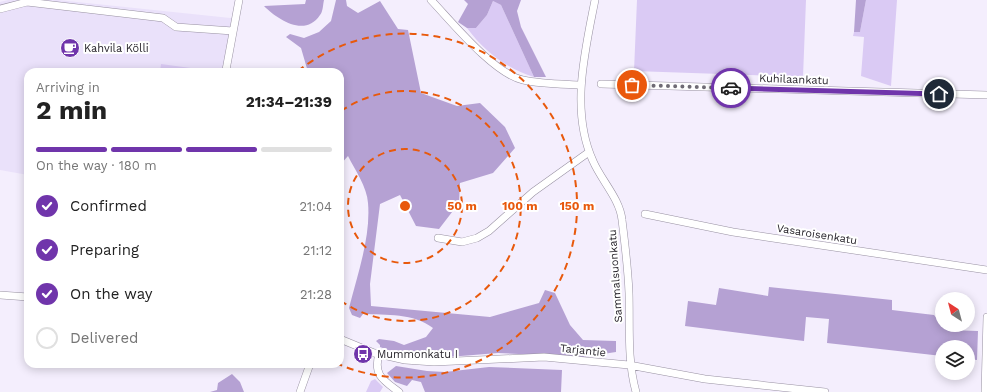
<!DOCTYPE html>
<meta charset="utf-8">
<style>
body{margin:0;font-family:"Work Sans",sans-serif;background:#f6f6f6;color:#222;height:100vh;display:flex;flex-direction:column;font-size:15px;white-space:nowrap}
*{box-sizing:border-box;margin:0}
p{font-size:13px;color:#767676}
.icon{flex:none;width:22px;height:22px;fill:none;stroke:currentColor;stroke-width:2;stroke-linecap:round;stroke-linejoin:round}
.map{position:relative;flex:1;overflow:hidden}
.drawer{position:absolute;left:24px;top:68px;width:320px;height:300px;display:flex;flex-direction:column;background:#fff;border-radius:12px;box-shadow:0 2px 10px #0003}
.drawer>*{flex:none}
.needle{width:26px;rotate:324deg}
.buttons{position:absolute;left:935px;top:292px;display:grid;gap:8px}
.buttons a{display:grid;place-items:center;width:40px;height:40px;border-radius:50%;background:#fff;box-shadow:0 2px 10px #0003;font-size:20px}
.pin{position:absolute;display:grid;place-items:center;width:34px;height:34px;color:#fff;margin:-17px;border:2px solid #fff;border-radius:50%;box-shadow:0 1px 4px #0007}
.courier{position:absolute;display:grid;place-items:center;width:40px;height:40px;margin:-20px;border:3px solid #7035ab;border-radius:50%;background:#fff;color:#222;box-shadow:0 1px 5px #0007}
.overview em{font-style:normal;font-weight:700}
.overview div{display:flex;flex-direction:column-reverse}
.overview{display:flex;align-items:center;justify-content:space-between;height:68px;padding:0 12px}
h1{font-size:26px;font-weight:700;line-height:30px}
.bar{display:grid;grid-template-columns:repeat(4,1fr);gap:6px 4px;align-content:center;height:48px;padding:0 12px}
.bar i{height:5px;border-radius:3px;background:#e0e0e0}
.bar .on{background:#7035ab}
.bar p{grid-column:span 4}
ol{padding:0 12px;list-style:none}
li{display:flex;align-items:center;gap:12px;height:44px}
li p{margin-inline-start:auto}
li .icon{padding:4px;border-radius:50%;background:#7035ab;color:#fff;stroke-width:4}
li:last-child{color:#767676}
li i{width:22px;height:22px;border:2px solid #e0e0e0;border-radius:50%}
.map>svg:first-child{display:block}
</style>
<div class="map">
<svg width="987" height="392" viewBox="0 0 987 392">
<rect width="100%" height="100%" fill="#f4eefd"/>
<path fill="#eae1fa" d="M 8,0 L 58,0 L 240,19 L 225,72 L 28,72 L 28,175 L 0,170 L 0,2 Z"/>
<path fill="#dacaf4" d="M 637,0 L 806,0 L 803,77 L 634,71 Z
M 866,0 L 897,0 L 891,86 L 861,76 L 864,37 L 853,36 L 854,32 L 860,32 Z
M 493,1 L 501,5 L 534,77 C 507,69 484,51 467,28 L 476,28 L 487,15 Z
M 161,64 L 220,72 L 160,72 Z
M 375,379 L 383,387 L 380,392 L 366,392 L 371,381 Z"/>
<path fill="#b5a1d3" d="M 306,0 L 324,0 C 323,4 323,12 320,15 C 305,38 277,19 264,6 L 305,4 Z
M 336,0 L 346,0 L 347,6 L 358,13 L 380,1 L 398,29 L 408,30 L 421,93 L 457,106 L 480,103 L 505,127 L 515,148 L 493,173 L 460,183 L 459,203 L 439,229 L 416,226 L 400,195 L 380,204 L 370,284 L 371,306 L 490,317 L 539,303 L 545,290 L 555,293 L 570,325 L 583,340 L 616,341 L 616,352 L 583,357 L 498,353 L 436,358 L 404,356 L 380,347 L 380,345 L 376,341 L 379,339 L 394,341 L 404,345 L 426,337 L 433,328 C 414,313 386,315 363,314 L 360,318 L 352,315 L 349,308 C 357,276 371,237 368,203 C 367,187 355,170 348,156 L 340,165 L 340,72 L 308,72 L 301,48 L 286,37 L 290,34 L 304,38 L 319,32 L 331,21 Z
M 464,0 L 521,0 L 517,11 L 521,27 L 546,77 L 534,77 L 501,5 L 493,1 L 487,15 L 476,28 L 467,28 L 458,22 L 468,4 Z
M 856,0 L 866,0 L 860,32 L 854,32 Z
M 769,287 L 892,300 L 892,310 L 934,315 L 947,330 L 978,331 L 977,360 L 968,359 L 968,347 L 942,347 L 942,356 L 827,343 L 829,319 L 806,317 L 804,341 L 685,326 L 688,301 L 716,305 L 719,288 L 768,296 Z
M 396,366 L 427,371 L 445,372 L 489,367 L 562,370 L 561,392 L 425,392 L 421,382 L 412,380 L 407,386 L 395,382 L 387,373 Z
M 232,374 L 240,382 L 244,392 L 210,392 L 217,390 L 218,383 Z"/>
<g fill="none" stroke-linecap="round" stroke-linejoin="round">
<defs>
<path id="street" d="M 431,0 C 451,21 494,74 523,80 C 541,84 562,84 581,85
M 595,0 C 585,51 570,111 593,161 C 601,180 620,199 622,220 C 625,244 628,269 629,293 C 630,326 627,360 636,392
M 0,9 L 27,2 L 163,18 L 176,27 L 233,31
M 226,70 L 239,0
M 601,84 L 987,95
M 645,214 L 733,232 L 987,270
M 438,238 L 462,242 L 477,238 L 489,231 L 533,192 L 589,152
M 0,295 L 28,297
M 340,339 L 374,353 L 405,360 L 434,362 L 544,357 L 629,365 L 705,379 L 825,392
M 379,354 C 373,375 383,380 399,392
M 300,392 L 310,364
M 985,392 L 987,317"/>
</defs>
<use href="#street" stroke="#9891a2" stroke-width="8"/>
<use href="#street" stroke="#fff" stroke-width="7"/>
</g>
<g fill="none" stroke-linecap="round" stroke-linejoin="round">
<path stroke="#6f6b75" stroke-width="4" stroke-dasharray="0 7.2" d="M 632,85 L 731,88"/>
<path stroke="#7035ab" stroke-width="5" d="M 731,88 L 939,94"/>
</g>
<g fill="none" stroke="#e8590c" stroke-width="2" stroke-dasharray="7 5">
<circle cx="405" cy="206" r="57"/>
<path d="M341 111A115 115 0 1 1 341 301"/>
<path d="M298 71A172 172 0 1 1 338 364"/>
</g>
<defs>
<symbol id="cafe-disc" viewBox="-11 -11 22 22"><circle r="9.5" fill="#7035ab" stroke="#fff"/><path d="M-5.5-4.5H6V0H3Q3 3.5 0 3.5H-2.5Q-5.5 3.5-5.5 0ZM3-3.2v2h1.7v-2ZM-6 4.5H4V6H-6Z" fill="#fff"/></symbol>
<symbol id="bus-disc" viewBox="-11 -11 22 22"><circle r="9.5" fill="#7035ab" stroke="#fff"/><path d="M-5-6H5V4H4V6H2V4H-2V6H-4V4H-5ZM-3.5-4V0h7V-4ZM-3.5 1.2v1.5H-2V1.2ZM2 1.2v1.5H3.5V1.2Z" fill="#fff"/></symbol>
</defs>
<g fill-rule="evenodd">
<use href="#cafe-disc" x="59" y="37" width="22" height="22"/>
<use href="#bus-disc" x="352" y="343" width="22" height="22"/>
</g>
<g text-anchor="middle" stroke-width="4" stroke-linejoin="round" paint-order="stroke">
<g font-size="11" fill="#28252c" stroke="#fff" text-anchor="start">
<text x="84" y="52">Kahvila Kölli</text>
<text x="377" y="358">Mummonkatu I</text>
</g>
<g font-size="11" fill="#28252c" stroke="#fff">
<text transform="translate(794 79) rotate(2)" y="4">Kuhilaankatu</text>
<text transform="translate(817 234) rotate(9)" y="4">Vasaroisenkatu</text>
<text transform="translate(615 276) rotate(-94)" y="4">Sammalsuonkatu</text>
<text transform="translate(583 350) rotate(6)" y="4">Tarjantie</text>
</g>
</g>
<circle cx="405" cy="206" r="6" fill="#e8590c" stroke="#fff" stroke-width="2"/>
<g font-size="12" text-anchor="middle" font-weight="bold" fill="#e8590c" stroke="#fff" stroke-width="4" stroke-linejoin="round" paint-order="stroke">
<text x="462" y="210">50 m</text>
<text x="520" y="210">100 m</text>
<text x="577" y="210">150 m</text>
</g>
</svg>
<div class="buttons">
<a><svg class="needle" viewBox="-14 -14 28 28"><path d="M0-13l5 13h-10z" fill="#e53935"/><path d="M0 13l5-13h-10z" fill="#767676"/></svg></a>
<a><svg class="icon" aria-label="layers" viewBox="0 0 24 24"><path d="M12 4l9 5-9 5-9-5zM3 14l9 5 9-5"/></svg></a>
</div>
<div class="pin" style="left:632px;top:85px;background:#ea580c"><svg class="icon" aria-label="bag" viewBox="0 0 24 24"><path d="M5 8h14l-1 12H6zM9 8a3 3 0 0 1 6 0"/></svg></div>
<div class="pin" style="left:939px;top:94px;background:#1f2937"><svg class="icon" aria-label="home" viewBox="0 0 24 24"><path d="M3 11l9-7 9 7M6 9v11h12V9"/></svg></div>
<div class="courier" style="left:731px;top:88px"><svg class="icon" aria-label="car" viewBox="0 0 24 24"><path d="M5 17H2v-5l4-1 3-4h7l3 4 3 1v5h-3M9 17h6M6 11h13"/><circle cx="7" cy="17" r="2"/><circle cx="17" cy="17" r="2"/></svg></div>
<section class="drawer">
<div class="overview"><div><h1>2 min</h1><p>Arriving in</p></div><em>21:34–21:39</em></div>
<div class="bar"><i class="on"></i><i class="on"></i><i class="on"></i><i></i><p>On the way · 180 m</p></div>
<ol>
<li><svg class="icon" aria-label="check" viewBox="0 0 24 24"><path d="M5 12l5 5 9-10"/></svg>Confirmed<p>21:04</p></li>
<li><svg class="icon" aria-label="check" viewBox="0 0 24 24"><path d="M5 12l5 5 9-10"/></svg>Preparing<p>21:12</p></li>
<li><svg class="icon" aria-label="check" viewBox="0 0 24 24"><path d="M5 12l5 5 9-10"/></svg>On the way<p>21:28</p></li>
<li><i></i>Delivered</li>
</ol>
</section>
</div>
